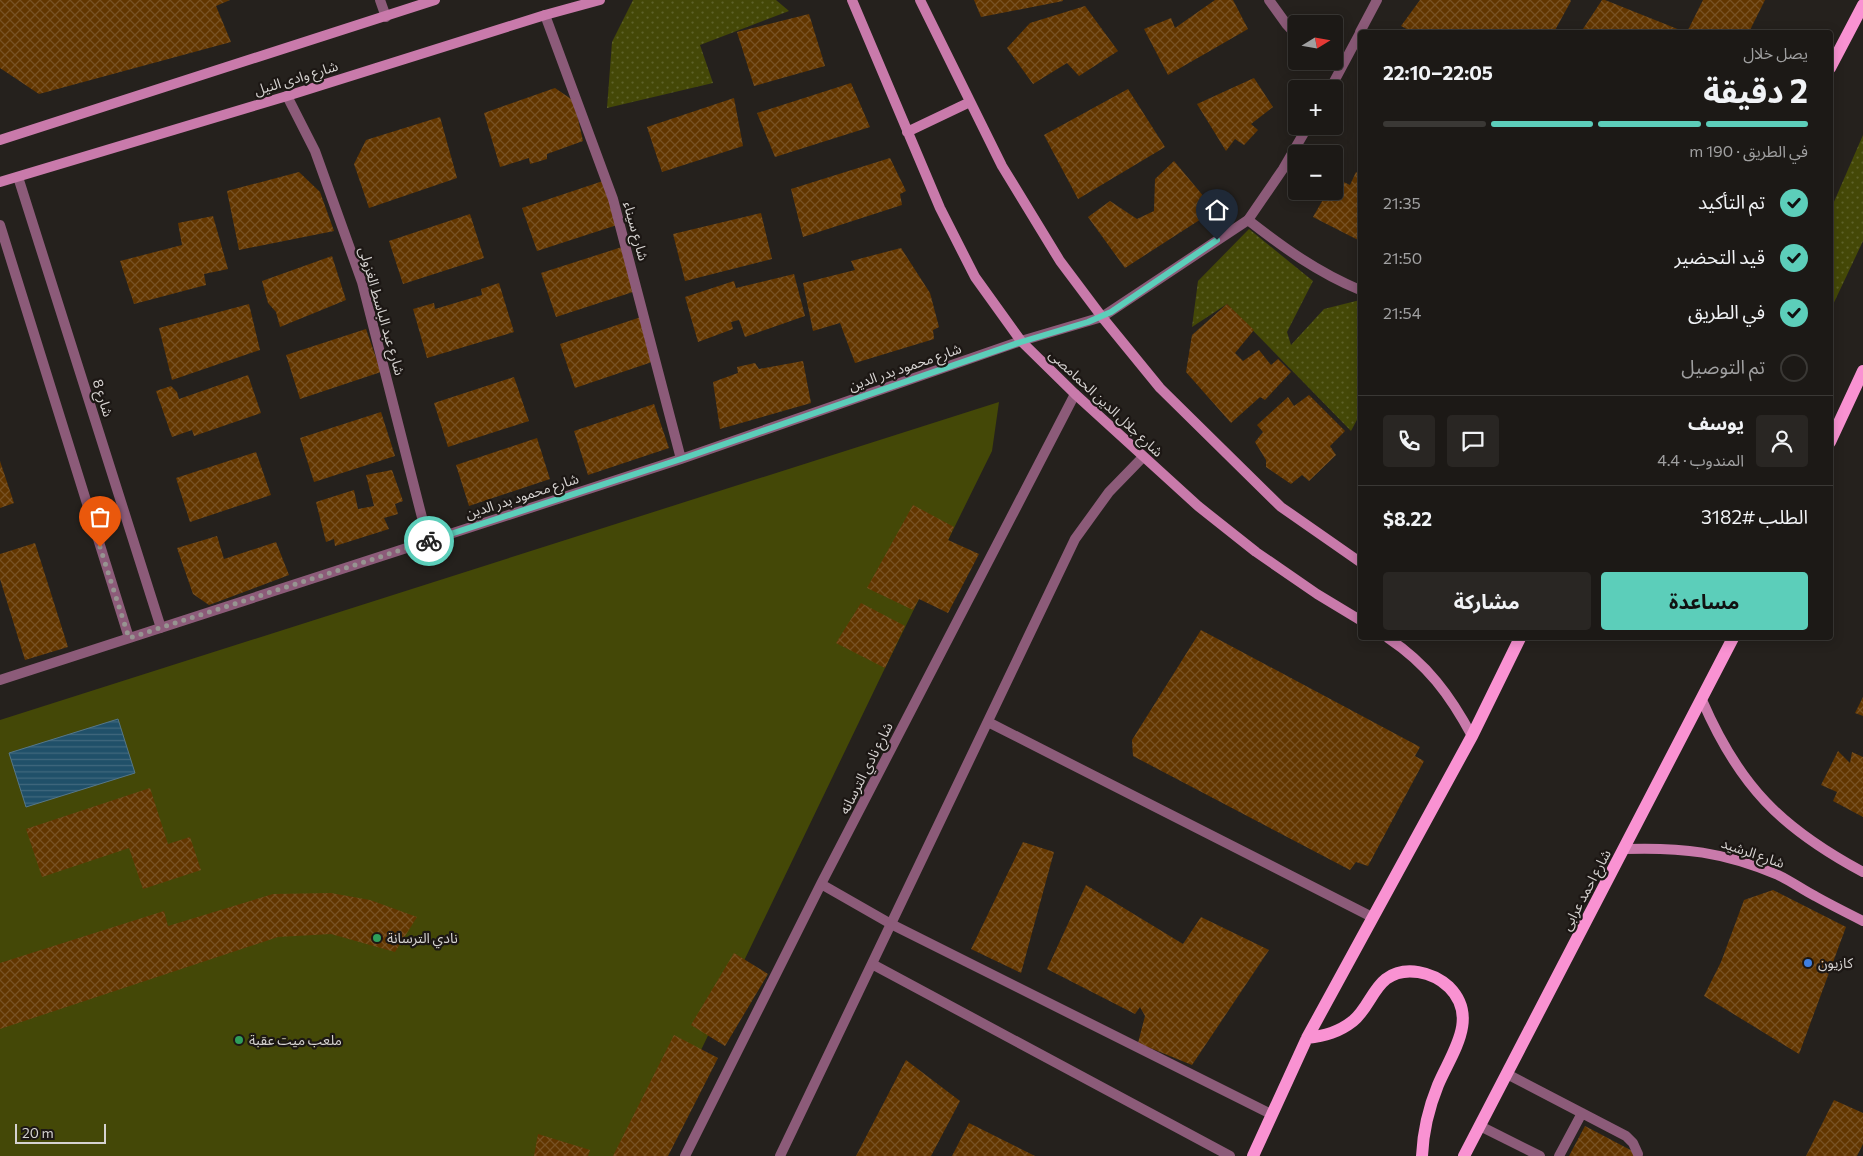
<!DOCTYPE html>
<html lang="ar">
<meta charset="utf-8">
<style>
body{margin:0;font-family:Commissioner,"Noto Sans Arabic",sans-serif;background:#292623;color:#f1f3f6;direction:rtl;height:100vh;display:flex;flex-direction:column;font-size:19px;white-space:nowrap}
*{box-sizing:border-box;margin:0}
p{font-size:16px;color:#a0a0a1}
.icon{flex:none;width:28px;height:28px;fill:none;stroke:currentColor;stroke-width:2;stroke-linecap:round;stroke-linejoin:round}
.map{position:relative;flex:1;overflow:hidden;direction:ltr}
.drawer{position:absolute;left:1358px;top:30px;width:475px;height:610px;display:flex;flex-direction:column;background:#1c1916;border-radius:5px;box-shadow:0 2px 12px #0003,0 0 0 1px #3a3835;direction:rtl}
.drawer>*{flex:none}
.needle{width:32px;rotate:79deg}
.controls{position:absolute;left:1288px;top:15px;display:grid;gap:10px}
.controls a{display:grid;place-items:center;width:55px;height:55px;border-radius:5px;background:#1c1916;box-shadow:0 2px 12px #0003,0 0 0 1px #3a3835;font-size:25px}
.scale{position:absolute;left:15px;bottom:12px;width:91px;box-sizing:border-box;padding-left:5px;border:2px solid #d5d2d0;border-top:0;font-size:14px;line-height:18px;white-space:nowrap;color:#d5d2d0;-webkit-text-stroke:4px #1c1714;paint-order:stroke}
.pin{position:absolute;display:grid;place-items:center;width:42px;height:42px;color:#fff;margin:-51px -21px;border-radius:50% 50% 50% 0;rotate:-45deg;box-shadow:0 0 5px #0007}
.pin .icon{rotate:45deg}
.courier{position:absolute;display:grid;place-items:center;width:50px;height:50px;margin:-25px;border:4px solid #5cceba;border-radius:50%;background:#fff;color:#222;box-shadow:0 1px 6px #0007}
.summary em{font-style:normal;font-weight:700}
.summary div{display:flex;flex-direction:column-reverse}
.summary{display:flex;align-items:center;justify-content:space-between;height:85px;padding:0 25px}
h1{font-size:32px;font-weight:700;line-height:38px}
.bar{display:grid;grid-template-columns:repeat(4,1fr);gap:8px 5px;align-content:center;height:60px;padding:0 25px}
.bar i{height:6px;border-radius:4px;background:#3a3835}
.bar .current{background:#5cceba}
.bar p{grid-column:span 4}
.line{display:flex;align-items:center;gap:12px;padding:0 25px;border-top:1px solid #3a3835}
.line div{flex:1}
.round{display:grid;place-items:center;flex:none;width:52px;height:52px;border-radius:5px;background:#292623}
ol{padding:0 25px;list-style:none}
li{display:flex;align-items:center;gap:15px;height:55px}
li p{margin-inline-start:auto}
li .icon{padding:5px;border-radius:50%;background:#5cceba;color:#111;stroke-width:4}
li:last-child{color:#a0a0a1}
li i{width:28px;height:28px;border:2px solid #3a3835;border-radius:50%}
.button{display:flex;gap:10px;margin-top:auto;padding:10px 25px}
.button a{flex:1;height:58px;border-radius:5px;background:#5cceba;color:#111;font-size:20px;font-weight:700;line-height:58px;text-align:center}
.button a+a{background:#292623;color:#f1f3f6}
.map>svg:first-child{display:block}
</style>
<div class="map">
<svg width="1863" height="1156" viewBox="0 0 1863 1156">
<defs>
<pattern id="grass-dots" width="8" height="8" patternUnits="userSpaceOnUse" patternTransform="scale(1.25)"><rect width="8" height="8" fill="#444807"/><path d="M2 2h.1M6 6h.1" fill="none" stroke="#5e622a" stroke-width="1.8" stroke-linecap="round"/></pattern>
<pattern id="water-rules" width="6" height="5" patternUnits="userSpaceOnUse" patternTransform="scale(1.25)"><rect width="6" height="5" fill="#205069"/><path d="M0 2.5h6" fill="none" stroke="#40687d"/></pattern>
<pattern id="building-cross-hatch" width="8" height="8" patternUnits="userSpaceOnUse" patternTransform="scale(1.25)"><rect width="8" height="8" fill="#623600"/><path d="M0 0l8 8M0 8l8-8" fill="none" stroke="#785224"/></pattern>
</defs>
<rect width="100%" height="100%" fill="#25211d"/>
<path fill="url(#grass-dots)" d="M 633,0 L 776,0 L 789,11 L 700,45 L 713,83 L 607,108 L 612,42 Z
M 1863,135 L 1863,241 L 1830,311 L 1830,211 Z
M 1249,229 L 1313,281 L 1287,332 L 1291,345 L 1324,309 L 1360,300 L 1360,414 L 1351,431 L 1227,304 L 1192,327 L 1198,281 Z"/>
<path fill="#444807" d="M 999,402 L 992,451 L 885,668 L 650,1156 L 0,1156 L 0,720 Z"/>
<path fill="url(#water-rules)" stroke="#567788" d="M 118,719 L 135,773 L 26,807 L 9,753 Z"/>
<path fill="url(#building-cross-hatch)" d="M 0,0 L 230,0 L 216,6 L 231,42 L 39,94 L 0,68 Z
M 974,0 L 1063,0 L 1063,1 L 981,17 Z
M 1215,0 L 1233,0 L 1248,29 L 1168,75 L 1144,29 L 1171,18 L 1175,28 Z
M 1420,0 L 1570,0 L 1571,1 L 1554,32 L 1412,32 L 1401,26 Z
M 1602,0 L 1605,0 L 1685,32 L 1581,32 Z
M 1703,0 L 1765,0 L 1749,32 L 1687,32 Z
M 1085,6 L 1118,51 L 1079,76 L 1067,63 L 1033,84 L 1007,48 L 1030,23 Z
M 809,14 L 825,66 L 754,86 L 737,32 Z
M 1254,78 L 1273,107 L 1251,124 L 1258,130 L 1244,145 L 1235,139 L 1226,151 L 1197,104 Z
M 851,83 L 870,127 L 775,157 L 757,113 Z
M 555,88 L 574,101 L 583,141 L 547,154 L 547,159 L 530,164 L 529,158 L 500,167 L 484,113 Z
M 1128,89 L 1165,147 L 1078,199 L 1044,135 Z
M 734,98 L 743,146 L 662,172 L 647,127 Z
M 440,117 L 457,178 L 369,208 L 354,164 L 366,140 Z
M 890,158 L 906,191 L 900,194 L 902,205 L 803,237 L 791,189 Z
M 1174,161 L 1215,210 L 1125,268 L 1088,217 L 1110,201 L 1137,219 L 1154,211 L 1155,179 Z
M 299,172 L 320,192 L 334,231 L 239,250 L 227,191 Z
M 1356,172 L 1360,174 L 1360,241 L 1313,217 L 1328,191 L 1334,191 L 1335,178 L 1350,185 Z
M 603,181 L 617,225 L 537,251 L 522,208 Z
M 761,213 L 772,259 L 685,281 L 673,234 Z
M 470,214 L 484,258 L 403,284 L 389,241 Z
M 213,216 L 228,269 L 204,274 L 206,285 L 134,304 L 120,261 L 182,245 L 178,223 Z
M 622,247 L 636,291 L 556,317 L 541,273 Z
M 901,248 L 930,293 L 939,327 L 933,330 L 934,339 L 855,363 L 840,323 L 813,331 L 803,283 L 855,270 L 851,261 Z
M 332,256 L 346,300 L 280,327 L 276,312 L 268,303 L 262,281 Z
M 794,274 L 805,316 L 745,337 L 739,320 L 731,322 L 733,329 L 698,342 L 685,297 L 734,281 L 736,288 Z
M 499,283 L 514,332 L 427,358 L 413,309 L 434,303 L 435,309 L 482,295 L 481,289 Z
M 249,304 L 260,350 L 172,380 L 159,328 Z
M 1227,304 L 1254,330 L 1235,353 L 1243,361 L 1259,350 L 1271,365 L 1278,359 L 1291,372 L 1265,400 L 1260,397 L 1231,423 L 1186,372 L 1192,335 Z
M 641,317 L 655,361 L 575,388 L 560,344 Z
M 366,329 L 381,372 L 300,399 L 286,355 Z
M 803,361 L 811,403 L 720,429 L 713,382 L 738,373 L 737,367 L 755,363 L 759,369 Z
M 248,375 L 261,413 L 194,436 L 192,430 L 172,437 L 156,391 L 171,386 L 177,392 L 179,399 Z
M 514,377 L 529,421 L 448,447 L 434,403 Z
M 1309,395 L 1345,431 L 1330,446 L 1336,455 L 1309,481 L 1302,475 L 1291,484 L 1266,467 L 1266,460 L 1255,442 L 1263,432 L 1257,425 L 1288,397 L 1294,406 Z
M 654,404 L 669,448 L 588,475 L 574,431 Z
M 381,412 L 395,456 L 314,482 L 300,438 Z
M 537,438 L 550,479 L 469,506 L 456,465 Z
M 256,452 L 271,495 L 190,522 L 176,478 Z
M 0,461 L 14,503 L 0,508 Z
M 392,470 L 403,501 L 395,504 L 398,514 L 384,518 L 389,529 L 335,546 L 334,539 L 326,542 L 316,502 L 354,490 L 358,509 L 374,506 L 366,475 Z
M 913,505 L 954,527 L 948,540 L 979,554 L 948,613 L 919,599 L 913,610 L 867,588 Z
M 217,536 L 224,559 L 276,542 L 289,575 L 209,605 L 193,594 L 177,548 Z
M 35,543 L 68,647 L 25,660 L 0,579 L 0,554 Z
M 861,603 L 905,626 L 885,668 L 836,643 Z
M 1201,630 L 1420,747 L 1415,756 L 1424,761 L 1368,866 L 1356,862 L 1350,870 L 1133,756 L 1132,740 Z
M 1863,697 L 1863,716 L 1855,713 Z
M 1838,751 L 1850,763 L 1852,752 L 1863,757 L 1863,817 L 1833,801 L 1837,792 L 1821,785 Z
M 150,788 L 168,844 L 190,837 L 201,870 L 143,889 L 129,848 L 42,877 L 26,829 Z
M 1023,842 L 1054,852 L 1021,973 L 971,949 Z
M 1086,885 L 1183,944 L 1201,917 L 1269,950 L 1192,1065 L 1138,1043 L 1145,1016 L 1140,1007 L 1135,1014 L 1047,969 Z
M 1773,890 L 1846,927 L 1799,1054 L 1704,996 L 1721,962 L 1744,900 Z
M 331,893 L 370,900 L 417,917 L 395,952 L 331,934 L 278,937 L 0,1029 L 0,963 L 164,911 L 168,926 L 273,894 Z
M 734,953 L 768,974 L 725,1046 L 691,1025 Z
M 674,1035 L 718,1058 L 668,1156 L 613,1156 Z
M 906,1060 L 960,1101 L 931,1156 L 856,1156 Z
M 1834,1100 L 1863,1113 L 1863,1144 L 1857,1156 L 1806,1156 Z
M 969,1123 L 1035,1156 L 952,1156 Z
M 1585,1126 L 1638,1154 L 1643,1156 L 1569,1156 Z
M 538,1134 L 590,1150 L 588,1156 L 534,1156 Z"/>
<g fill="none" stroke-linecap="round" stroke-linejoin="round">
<path stroke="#8c5b79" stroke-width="10" d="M 1248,220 C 1284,248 1317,272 1360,290
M 1507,1074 L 1626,1136 L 1633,1143 L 1638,1154
M 1480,1126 L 1540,1156
M 1559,1156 L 1582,1113"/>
<path stroke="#8c5b79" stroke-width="10" d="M 380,0 L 386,17
M 1269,0 L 1287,25 L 1296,35
M 545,15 L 613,199 L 681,459
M 1360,32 L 1377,0
M 1330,89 L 1360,33
M 287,96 L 315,151 L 362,282 L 428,541
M 18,177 L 161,628
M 0,225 L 129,638
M 0,680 L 681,459 L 1021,341 L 1102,317 L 1248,220 L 1283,169 L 1308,126
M 988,722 L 1372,917
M 821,884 L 891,924 L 1271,1114
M 872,964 L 1230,1156
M 685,1156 L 821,884 L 1075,394
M 780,1156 L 1075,539 L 1109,492 L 1143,457"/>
<path stroke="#c97aab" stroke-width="10" d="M 852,0 L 940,208 L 975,277 L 1021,341 L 1075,394 L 1198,506 L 1256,552 L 1317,594 L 1360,620
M 920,0 L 1002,166 L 1060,261 L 1102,317 L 1160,388 L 1281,507 L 1360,562
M 907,132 L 970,102
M 0,140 L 435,0
M 0,182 L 287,96 L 545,15 L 600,0
M 1388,638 C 1427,664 1450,695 1472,736
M 1702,700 C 1739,786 1781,828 1863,872
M 1624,849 C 1682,847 1724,852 1778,875 C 1791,881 1803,890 1815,896 C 1831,905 1847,913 1863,921"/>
<path stroke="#f992d2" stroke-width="12" d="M 1830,68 L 1863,5
M 1830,442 L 1863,371
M 1307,1038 C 1325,1036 1339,1032 1353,1021 C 1367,1010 1372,990 1386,979 C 1405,965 1433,972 1449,987 C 1480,1018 1451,1054 1438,1085 C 1429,1107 1423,1133 1422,1156
M 1253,1156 L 1307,1038 L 1472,736 L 1520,638
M 1464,1156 L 1733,638"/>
</g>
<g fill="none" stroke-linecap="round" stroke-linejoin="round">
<path stroke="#979491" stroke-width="5" stroke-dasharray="0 9" d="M 100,547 L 129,638 L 429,541"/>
<path stroke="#5cceba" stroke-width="6" d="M 429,541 L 681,459 L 1021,342 L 1088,322 L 1111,312 L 1217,240"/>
</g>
<g fill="#2e9e5b" stroke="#1c1714" stroke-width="2">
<circle cx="377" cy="938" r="5"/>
<circle cx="239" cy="1040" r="5"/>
</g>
<circle fill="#3f7fe0" stroke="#1c1714" stroke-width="2" cx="1808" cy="963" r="5"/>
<g text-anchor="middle" stroke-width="4.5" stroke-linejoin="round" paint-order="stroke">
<g font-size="14" fill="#d5d2d0" stroke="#1c1714">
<text transform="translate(296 78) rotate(-17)" y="5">شارع وادى النيل</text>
<text transform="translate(636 231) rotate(75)" y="5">شارع سيناء</text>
<text transform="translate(382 311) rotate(74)" y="5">شارع عبد الباسط الغزولى</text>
<text transform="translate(905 367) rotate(-19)" y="5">شارع محمود بدر الدين</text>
<text transform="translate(103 398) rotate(73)" y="5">شارع 8</text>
<text transform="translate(1106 403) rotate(43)" y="5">شارع جلال الدين الحمامصى</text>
<text transform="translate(522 496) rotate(-18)" y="5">شارع محمود بدر الدين</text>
<text transform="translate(866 768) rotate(-63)" y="5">شارع نادي الترسانه</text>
<text transform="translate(1753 853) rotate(19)" y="5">شارع الرشيد</text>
<text transform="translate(1586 890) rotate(-62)" y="5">شارع احمد عرابى</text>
</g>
<g font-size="14" fill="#d5d2d0" stroke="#1c1714" text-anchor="start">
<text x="387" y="943">نادي الترسانة</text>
<text x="1818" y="968">كازيون</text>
<text x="249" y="1045">ملعب ميت عقبة</text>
</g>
</g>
</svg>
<div class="controls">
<a><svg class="needle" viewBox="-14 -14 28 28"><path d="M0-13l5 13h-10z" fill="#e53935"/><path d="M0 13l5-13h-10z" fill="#a0a0a1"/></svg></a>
<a>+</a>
<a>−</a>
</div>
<div class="scale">20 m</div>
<div class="pin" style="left:100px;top:547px;background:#ea580c"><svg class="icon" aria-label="bag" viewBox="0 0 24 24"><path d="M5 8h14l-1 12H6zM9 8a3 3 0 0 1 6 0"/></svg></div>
<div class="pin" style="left:1217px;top:240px;background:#1f2937"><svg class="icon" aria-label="home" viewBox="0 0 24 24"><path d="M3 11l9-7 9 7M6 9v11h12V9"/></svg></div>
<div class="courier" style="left:429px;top:541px"><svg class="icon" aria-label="bike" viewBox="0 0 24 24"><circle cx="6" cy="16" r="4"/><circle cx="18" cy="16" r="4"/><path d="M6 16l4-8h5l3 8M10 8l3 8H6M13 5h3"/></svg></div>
<section class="drawer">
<div class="summary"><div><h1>2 دقيقة</h1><p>يصل خلال</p></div><em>22:05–22:10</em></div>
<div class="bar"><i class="current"></i><i class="current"></i><i class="current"></i><i></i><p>في الطريق · 190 m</p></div>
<ol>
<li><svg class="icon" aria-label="check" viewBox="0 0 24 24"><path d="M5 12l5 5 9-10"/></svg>تم التأكيد<p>21:35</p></li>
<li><svg class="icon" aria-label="check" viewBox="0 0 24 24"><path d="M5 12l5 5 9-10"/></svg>قيد التحضير<p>21:50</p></li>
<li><svg class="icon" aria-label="check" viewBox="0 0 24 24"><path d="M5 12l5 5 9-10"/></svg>في الطريق<p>21:54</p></li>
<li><i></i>تم التوصيل</li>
</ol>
<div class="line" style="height:90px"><a class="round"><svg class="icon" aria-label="person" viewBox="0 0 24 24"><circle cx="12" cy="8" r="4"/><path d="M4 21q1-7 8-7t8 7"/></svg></a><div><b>يوسف</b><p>المندوب · 4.4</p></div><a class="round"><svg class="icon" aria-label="chat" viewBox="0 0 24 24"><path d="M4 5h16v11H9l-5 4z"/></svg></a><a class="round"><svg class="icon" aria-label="phone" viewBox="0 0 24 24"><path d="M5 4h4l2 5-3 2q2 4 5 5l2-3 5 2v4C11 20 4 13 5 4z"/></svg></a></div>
<div class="line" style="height:65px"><div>الطلب #3182</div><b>$8.22</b></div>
<div class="button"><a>مساعدة</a><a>مشاركة</a></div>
</section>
</div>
